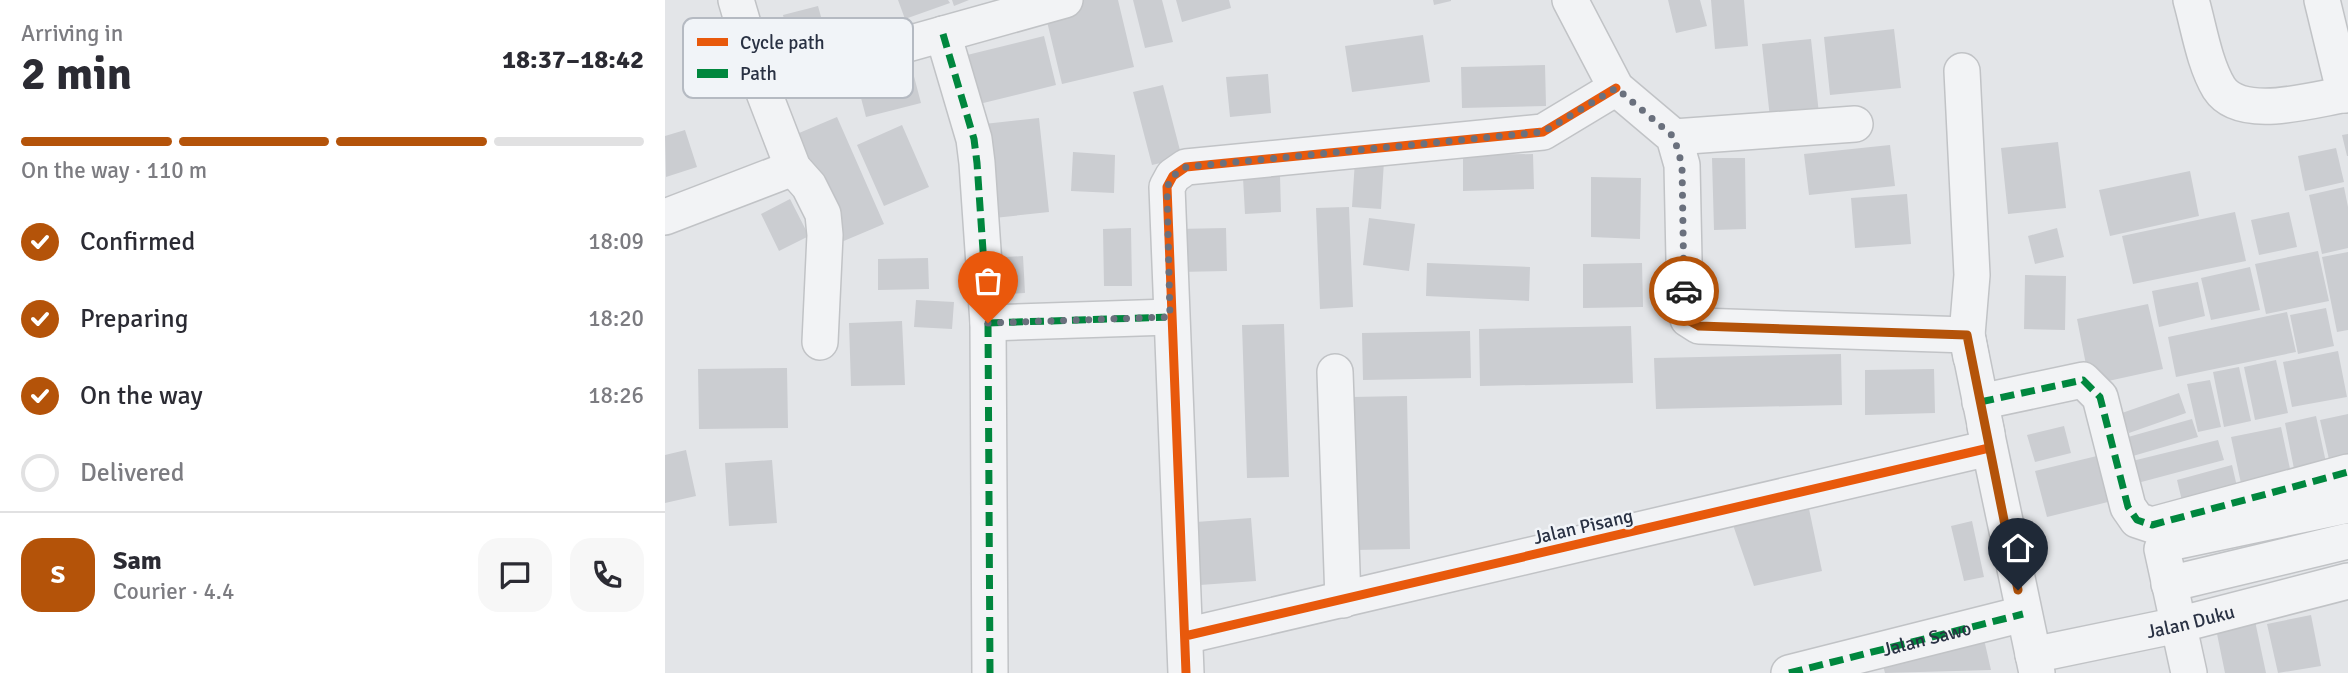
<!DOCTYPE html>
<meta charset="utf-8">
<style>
body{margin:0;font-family:Signika,sans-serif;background:#f7f7f7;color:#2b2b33;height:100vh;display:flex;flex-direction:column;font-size:26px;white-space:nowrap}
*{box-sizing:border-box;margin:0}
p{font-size:23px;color:#7c7c81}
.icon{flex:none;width:38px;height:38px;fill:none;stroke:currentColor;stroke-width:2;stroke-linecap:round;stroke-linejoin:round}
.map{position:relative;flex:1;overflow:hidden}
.drawer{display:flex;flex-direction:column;background:#fff;width:665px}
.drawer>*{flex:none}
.pin{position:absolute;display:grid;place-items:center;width:60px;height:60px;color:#fff;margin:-72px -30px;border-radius:50% 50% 50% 0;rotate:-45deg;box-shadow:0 0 7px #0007}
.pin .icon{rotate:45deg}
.courier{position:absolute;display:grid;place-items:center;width:70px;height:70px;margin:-35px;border:5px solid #b45309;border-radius:50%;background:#fff;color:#222;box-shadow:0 2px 9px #0007}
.overview em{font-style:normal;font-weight:800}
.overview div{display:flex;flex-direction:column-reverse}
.overview{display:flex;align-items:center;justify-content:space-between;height:119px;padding:0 21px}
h1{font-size:46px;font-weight:800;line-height:52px}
.bar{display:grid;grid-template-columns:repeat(4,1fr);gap:10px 7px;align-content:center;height:84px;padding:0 21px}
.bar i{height:9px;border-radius:5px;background:#e1e1e2}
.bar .selected{background:#b45309}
.bar p{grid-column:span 4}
.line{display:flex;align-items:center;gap:18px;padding:0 21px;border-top:2px solid #e1e1e2}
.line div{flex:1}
.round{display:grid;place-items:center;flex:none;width:74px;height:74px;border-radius:21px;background:#f7f7f7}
ol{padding:0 21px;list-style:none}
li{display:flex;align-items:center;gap:21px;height:77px}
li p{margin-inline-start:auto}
li .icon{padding:7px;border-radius:50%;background:#b45309;color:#fff;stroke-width:4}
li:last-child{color:#7c7c81}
li i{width:38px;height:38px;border:4px solid #e1e1e2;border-radius:50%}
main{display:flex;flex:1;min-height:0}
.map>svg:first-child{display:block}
</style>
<main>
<section class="drawer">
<div class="overview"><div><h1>2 min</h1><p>Arriving in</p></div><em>18:37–18:42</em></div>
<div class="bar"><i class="selected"></i><i class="selected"></i><i class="selected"></i><i></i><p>On the way · 110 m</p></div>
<ol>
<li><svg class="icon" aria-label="check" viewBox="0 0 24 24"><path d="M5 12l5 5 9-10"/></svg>Confirmed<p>18:09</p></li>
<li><svg class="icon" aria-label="check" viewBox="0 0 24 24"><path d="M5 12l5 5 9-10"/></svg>Preparing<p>18:20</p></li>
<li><svg class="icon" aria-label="check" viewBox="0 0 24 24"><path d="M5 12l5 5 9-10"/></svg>On the way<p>18:26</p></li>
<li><i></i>Delivered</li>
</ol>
<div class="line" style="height:126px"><b class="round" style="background:#b45309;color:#fff">S</b><div><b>Sam</b><p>Courier · 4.4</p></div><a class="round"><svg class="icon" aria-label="chat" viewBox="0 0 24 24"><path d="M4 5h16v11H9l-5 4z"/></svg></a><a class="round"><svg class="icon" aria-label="phone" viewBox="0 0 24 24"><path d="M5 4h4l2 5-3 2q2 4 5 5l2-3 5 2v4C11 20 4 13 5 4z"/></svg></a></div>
</section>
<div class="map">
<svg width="1683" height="673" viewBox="0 0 1683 673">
<rect width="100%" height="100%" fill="#e3e5e8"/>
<path fill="#cbcdd1" d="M 233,0 L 283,0 L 285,3 L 240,19 Z
M 287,0 L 304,0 L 289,6 Z
M 417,0 L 453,0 L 469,67 L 397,84 L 379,9 Z
M 468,0 L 497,0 L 508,42 L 480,48 Z
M 511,0 L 564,0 L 566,8 L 517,22 Z
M 768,0 L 786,0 L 786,1 L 769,5 Z
M 1003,0 L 1035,0 L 1042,26 L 1011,33 Z
M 1046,0 L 1079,0 L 1083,46 L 1050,49 Z
M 153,6 L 161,35 L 125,44 L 118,15 Z
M 1229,29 L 1236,88 L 1165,95 L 1159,37 Z
M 758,35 L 765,82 L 687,92 L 680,46 Z
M 379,36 L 391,85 L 310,105 L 298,56 Z
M 1146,39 L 1154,114 L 1105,118 L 1097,44 Z
M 246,65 L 256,103 L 201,117 L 191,79 Z
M 880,65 L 881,106 L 797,108 L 796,67 Z
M 603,74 L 606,113 L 565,117 L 561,77 Z
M 498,85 L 517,158 L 487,165 L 468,92 Z
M 172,117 L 219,224 L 174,243 L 127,136 Z
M 374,118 L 384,212 L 329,218 L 319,124 Z
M 237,125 L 264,187 L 219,206 L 192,145 Z
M 20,130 L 32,167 L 1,177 L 0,136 Z
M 1683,134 L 1683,156 L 1682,156 L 1677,135 Z
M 1393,142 L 1401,208 L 1343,214 L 1336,148 Z
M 1225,145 L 1230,186 L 1144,195 L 1139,154 Z
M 1671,148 L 1679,182 L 1640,191 L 1633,156 Z
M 408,152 L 450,155 L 449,193 L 406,191 Z
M 868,154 L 869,189 L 798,191 L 798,155 Z
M 1047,158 L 1080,158 L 1081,229 L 1049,230 Z
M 690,160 L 719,161 L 716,209 L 687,207 Z
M 1525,171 L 1534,216 L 1445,236 L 1434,190 Z
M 615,176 L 616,212 L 580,214 L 578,178 Z
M 926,177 L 976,178 L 975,239 L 926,237 Z
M 1679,187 L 1683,207 L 1683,248 L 1657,254 L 1644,195 Z
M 1242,194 L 1246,244 L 1190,248 L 1186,198 Z
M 125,199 L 144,236 L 114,251 L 96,214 Z
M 684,207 L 688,307 L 655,309 L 651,208 Z
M 1570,212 L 1581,261 L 1468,284 L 1457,236 Z
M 1624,212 L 1632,247 L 1594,255 L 1586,220 Z
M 704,218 L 750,224 L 744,271 L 698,265 Z
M 466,228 L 467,286 L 439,286 L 438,229 Z
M 561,228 L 562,271 L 513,272 L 512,229 Z
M 1392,228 L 1399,257 L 1370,264 L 1363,236 Z
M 1653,251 L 1664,301 L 1601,314 L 1590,264 Z
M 1683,252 L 1683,330 L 1672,332 L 1657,257 Z
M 358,256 L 360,293 L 325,295 L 323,258 Z
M 263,258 L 264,289 L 213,290 L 213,259 Z
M 762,263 L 865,267 L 864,301 L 761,296 Z
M 977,263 L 978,307 L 918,308 L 918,264 Z
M 1585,267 L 1595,310 L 1546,320 L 1536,278 Z
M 1360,275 L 1401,276 L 1400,330 L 1359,329 Z
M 1533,282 L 1540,316 L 1494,327 L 1487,291 Z
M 251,300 L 289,302 L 287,329 L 249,327 Z
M 1483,304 L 1498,369 L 1425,385 L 1412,319 Z
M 1661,308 L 1669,346 L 1633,354 L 1625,315 Z
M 1622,312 L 1631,352 L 1511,377 L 1503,337 Z
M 237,321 L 240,385 L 186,386 L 184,323 Z
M 619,324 L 624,477 L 582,478 L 577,325 Z
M 966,326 L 968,383 L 815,386 L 814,329 Z
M 805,331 L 806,378 L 698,380 L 697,333 Z
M 1673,351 L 1682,397 L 1627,407 L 1618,362 Z
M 1176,354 L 1177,405 L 991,409 L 989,358 Z
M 1611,360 L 1623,413 L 1590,420 L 1579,367 Z
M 1574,367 L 1586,421 L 1559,427 L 1548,372 Z
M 122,368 L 123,428 L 34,429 L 33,369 Z
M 1269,369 L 1270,413 L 1200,415 L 1200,370 Z
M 1545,380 L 1556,427 L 1533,432 L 1522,384 Z
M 1514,393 L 1521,413 L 1464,433 L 1457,413 Z
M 742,396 L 745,549 L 690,550 L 686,397 Z
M 1683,414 L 1683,465 L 1666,468 L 1655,420 Z
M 1651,416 L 1662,467 L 1630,474 L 1620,423 Z
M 1527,419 L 1533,437 L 1461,458 L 1456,439 Z
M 1399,426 L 1406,453 L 1370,462 L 1362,435 Z
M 1616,427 L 1627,478 L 1577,488 L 1566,437 Z
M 1553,440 L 1559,460 L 1465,485 L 1459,463 Z
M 21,450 L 31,496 L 0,503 L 0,455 Z
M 1436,455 L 1447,501 L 1382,517 L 1370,471 Z
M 107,460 L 112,523 L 64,526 L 60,463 Z
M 1567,465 L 1573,491 L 1518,505 L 1512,480 Z
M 1143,504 L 1157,571 L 1089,586 L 1067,522 Z
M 586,518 L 591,581 L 521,586 L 517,523 Z
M 1307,521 L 1319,577 L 1299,581 L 1286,526 Z
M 1646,615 L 1656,666 L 1613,673 L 1602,624 Z
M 1590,621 L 1601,673 L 1560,673 L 1551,629 Z
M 1316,626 L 1326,670 L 1220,673 L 1215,654 Z"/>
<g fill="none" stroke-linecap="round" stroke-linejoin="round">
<defs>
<g id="minor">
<path d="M 71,0 L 96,85 L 128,168 L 144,186 L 158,214 L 160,235 L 155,342"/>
<path d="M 905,0 L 951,88 L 1009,137 L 1017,165 L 1020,307 L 1023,319 L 1034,326 L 1302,335 L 1322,434"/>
<path d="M 1526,0 C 1534,28 1539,63 1554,88 C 1576,122 1649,99 1683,94"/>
<path d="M 1657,0 L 1680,95"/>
<path d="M 278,34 L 309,139 L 312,163 L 323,323 L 325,673"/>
<path d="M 1297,71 L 1307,275 L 1302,335 L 1306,357"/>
<path d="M 96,85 L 400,0"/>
<path d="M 1009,137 L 1190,124"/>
<path d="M 0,217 L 128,168"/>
<path d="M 323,323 L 505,317"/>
<path d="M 670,372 L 678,600"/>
<path d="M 1315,402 L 1418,380 L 1435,397 L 1463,507 L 1472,520 L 1487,525 L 1683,472"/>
<path d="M 1320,426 L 1372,673"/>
<path d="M 1504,584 L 1683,541"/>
<path d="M 520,636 L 1324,448"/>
<path id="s1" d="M 1368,655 L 1513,625 L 1683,581"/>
<path d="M 521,673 L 502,187 L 508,176 L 521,167 L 878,132 L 951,88"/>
<path id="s2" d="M 1124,673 L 1358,614"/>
<path d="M 1524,673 L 1497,549 L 1509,542 L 1683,505"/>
</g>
</defs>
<use href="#minor" stroke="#c1c3c6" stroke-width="38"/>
<use href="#minor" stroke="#f2f3f5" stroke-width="35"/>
<path stroke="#00873e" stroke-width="7" stroke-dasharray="14 7" stroke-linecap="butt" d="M 278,34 L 309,139 L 312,163 L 323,323 L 325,673
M 323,323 L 505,317
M 1315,402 L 1418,380 L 1435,397 L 1463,507 L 1472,520 L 1487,525 L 1683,472
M 1124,673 L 1358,614"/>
<defs>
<path id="cycleway" d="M 520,636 L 1324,448
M 521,673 L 502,187 L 508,176 L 521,167 L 878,132 L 951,88"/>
</defs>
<use href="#cycleway" stroke="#f1f4f8" stroke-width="13"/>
<use href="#cycleway" stroke="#e8590c" stroke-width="9"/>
</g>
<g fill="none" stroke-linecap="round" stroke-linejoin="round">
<path stroke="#6a707d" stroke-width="7" stroke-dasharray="0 12.6" d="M 323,323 L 505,317 L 502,187 L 508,176 L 521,167 L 878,132 L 951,88 L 1009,137 L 1017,165 L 1019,291"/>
<path stroke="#b45309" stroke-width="9" d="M 1019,291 L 1023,320 L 1034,326 L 1302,335 L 1353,590"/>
</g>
<g text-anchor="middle" stroke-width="5" stroke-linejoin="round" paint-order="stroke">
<g font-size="19" fill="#293143" stroke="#f1f4f8">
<text transform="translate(918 526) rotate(-13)" y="7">Jalan Pisang</text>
<text dy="7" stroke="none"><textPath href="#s1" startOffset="161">Jalan Duku</textPath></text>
<text dy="7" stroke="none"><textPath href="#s2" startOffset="142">Jalan Sawo</textPath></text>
</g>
</g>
<rect x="18" y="18" width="230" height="80" rx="10" fill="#f1f4f8" stroke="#b5bac2" stroke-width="2"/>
<rect x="32" y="38" width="31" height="8" fill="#e8590c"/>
<rect x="32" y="69" width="31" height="9" fill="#00873e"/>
<g font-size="19" fill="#293143">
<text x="75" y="49">Cycle path</text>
<text x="75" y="80">Path</text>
</g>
</svg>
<div class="pin" style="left:323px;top:323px;background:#ea580c"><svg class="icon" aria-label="bag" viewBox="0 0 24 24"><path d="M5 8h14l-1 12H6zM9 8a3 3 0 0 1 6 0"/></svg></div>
<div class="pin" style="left:1353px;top:590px;background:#1f2937"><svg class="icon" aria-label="home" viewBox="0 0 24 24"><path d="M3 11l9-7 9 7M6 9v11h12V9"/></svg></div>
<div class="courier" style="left:1019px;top:291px"><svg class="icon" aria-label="car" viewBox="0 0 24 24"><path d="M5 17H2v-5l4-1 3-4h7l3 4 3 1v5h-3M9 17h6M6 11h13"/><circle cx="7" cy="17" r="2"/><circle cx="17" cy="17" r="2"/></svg></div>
</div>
</main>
